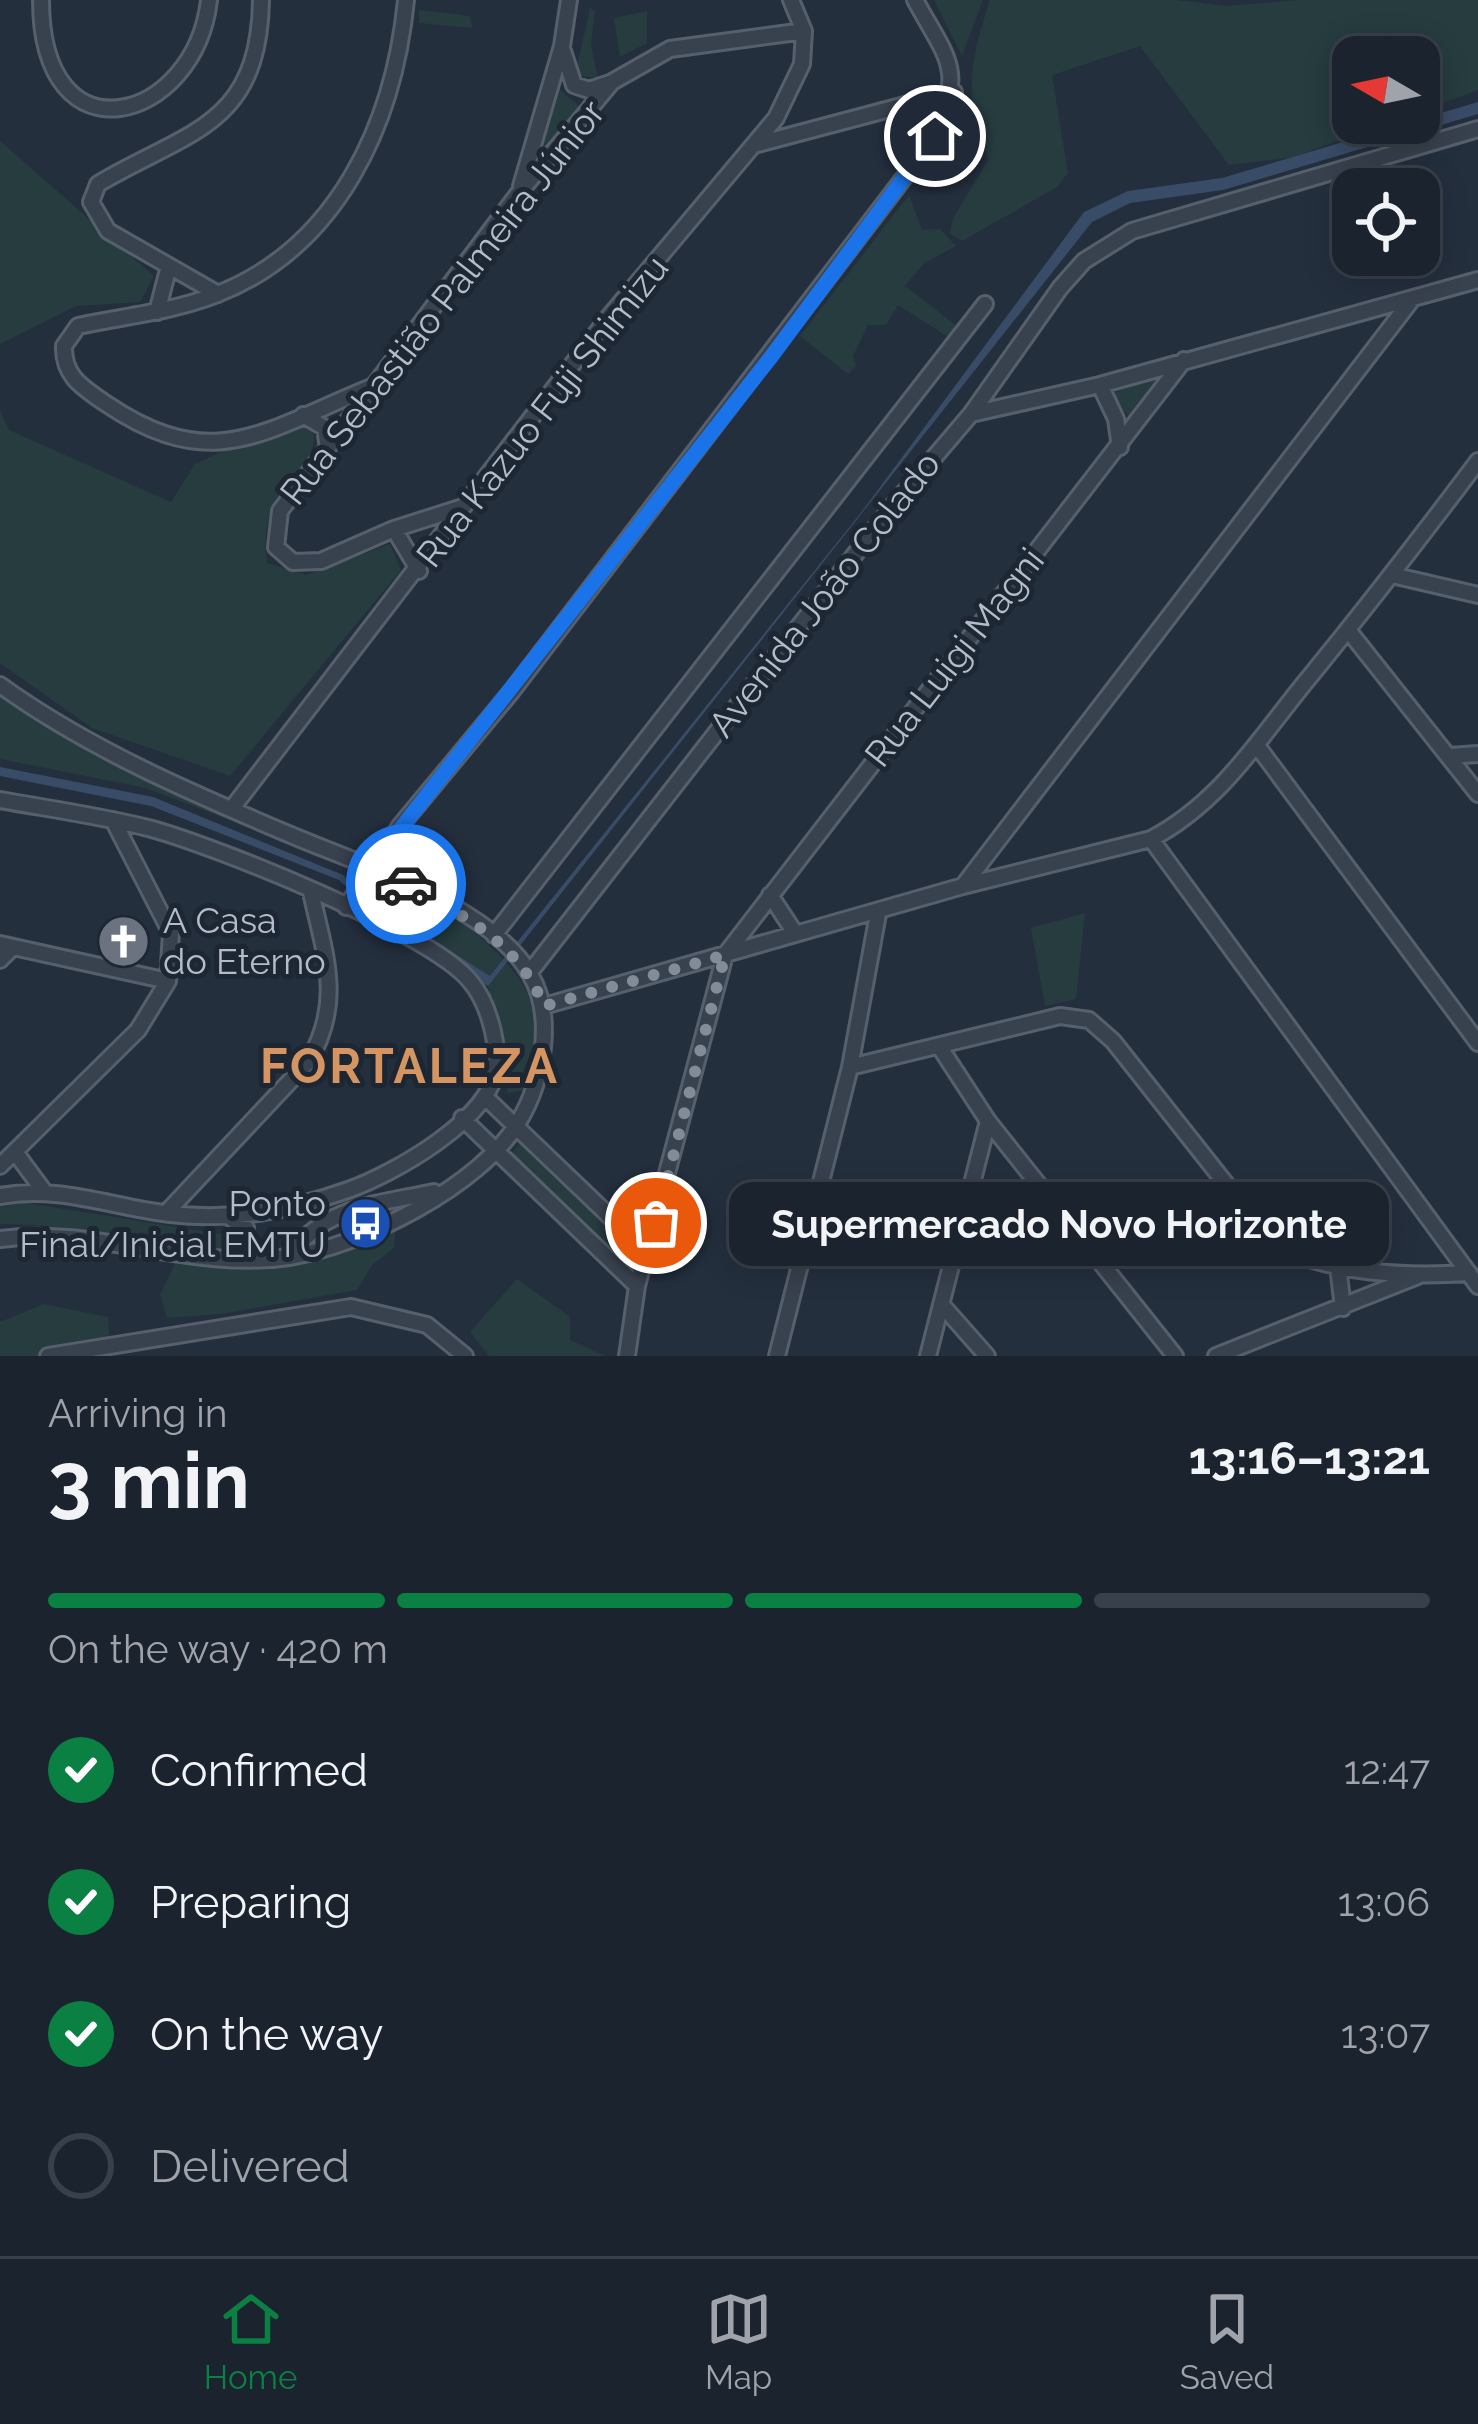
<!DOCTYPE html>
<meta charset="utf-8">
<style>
body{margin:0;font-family:Raleway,sans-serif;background:#282f3a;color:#f1f3f6;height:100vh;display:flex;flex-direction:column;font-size:45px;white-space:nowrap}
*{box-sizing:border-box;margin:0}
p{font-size:39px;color:#a0a4aa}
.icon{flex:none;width:66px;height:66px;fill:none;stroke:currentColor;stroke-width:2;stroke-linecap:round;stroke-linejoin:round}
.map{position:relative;height:1356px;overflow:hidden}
.sheet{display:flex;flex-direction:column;background:#1b232e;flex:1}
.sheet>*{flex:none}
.needle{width:78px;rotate:279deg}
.buttons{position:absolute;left:1332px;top:36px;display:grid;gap:24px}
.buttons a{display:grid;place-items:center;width:108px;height:108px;border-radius:24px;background:#1b232e;box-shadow:0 6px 30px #0003,0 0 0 3px #39404a;font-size:60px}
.pin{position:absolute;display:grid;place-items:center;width:102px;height:102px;color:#fff;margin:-51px;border:6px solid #fff;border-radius:50%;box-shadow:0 3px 12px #0007}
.courier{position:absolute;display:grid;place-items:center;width:120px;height:120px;margin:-60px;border:9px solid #1a73e8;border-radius:50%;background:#fff;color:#222;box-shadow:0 3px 15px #0007}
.bubble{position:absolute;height:84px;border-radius:24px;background:#1b232e;box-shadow:0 6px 30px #0003,0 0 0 3px #39404a;font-size:39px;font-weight:700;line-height:84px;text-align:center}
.summary em{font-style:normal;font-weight:700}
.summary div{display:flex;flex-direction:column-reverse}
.summary{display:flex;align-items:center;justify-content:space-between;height:204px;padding:0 48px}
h1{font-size:78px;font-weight:700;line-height:90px}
.bar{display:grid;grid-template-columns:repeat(4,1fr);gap:18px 12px;align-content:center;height:144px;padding:0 48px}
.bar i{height:15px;border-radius:9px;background:#39404a}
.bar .current{background:#0b8043}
.bar p{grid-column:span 4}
ol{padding:0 48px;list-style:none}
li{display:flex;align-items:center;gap:36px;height:132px}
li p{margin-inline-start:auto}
li .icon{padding:12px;border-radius:50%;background:#0b8043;color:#fff;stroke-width:4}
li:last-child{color:#a0a4aa}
li i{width:66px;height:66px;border:6px solid #39404a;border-radius:50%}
.dock{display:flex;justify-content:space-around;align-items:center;height:168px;border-top:3px solid #39404a;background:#1b232e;font-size:33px;color:#a0a4aa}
.dock a{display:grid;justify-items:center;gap:6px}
.dock .current{color:#0b8043}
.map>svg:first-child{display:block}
</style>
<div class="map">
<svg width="1478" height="1356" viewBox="0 0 1478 1356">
<rect width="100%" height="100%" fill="#242f3e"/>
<path fill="#263c3f" d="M 934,0 L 983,0 L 962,56 Z
M 990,0 L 1177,0 L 1226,6 L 1300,0 L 1478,0 L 1478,90 L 1419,112 L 1419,57 L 1353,57 L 1353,123 L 1388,123 L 1293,157 L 1229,165 L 1140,46 L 1052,75 L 1068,173 L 1057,187 L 962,241 L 950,234 L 953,218 L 989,159 C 962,101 970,60 990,0 Z
M 590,8 L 595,11 L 591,45 L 598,78 L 575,75 Z
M 419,10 L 470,16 L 472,28 L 419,23 Z
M 647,11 L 647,43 L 620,57 L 614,18 Z
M 559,89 L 579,106 L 540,162 L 537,160 Z
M 0,141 L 154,276 L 140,302 L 76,306 L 0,344 Z
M 909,195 L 922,230 L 940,229 L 956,246 L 924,263 L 905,286 L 958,327 L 950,338 L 898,305 L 886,325 L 868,325 L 853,356 L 856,366 L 848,374 L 800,336 Z
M 1165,374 L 1129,417 L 1111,394 Z
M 0,411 L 9,430 L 171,502 L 195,464 L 294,418 L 314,434 C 315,480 256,482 267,563 L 306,575 L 390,544 L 401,570 L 230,776 L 92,728 L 0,663 Z
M 0,693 L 333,860 L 146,788 L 0,759 Z
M 379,883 C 431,891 527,961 536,1016 C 540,1039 532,1068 527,1090 L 507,1093 L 508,1061 L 488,986 L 373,902 Z
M 1085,913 L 1076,999 L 1045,1006 L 1031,928 Z
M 523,1139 L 631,1251 L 626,1272 L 510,1155 Z
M 21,1202 L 226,1235 L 235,1242 L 235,1252 L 218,1255 L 35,1225 L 0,1224 L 0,1205 Z
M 396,1225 L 394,1248 L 372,1265 L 357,1290 L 222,1314 L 167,1318 L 160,1295 L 175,1263 C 265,1274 312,1253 396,1225 Z
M 517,1279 L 570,1317 L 570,1340 L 606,1356 L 489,1356 L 470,1332 Z
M 44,1304 L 108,1317 L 109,1335 L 101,1346 L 48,1356 L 0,1356 L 0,1322 Z"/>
<path fill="#394c67" d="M 1478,102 L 1478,114 L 1223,190 L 1130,203 L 1092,222 L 488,986 L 367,906 L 339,880 L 151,806 L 0,776 L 0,767 L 153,797 L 343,875 L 373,902 L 490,976 L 863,510 L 1084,212 L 1128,191 L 1222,178 Z"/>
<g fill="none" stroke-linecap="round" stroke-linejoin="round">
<defs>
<path id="minor" d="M 41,0 C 41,165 195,123 209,0
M 563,51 L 574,85 L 589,90 L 610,83
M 754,145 L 954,92
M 521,186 L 562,46 L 569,0
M 218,294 L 108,231 L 91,202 L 98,184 C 187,131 259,127 261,0
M 157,312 L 169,266
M 1100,385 L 1116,419 L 1120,447
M 374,386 C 264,430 214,477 105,403 C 82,387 63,376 64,346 L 78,326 C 124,316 171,312 215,295 C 338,248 394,123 406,0
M 971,414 L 1100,385 L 1478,280
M 303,415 L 325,428 L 328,449
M 394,529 L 463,507
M 419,571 L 394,529 L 321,561 L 293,562 L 276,547 L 280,511 L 518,194 L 612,82 L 670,49 L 804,31
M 1392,575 L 1478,595
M 1348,630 L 1478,794
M 0,685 C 90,750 196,795 298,838 C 365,866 493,908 530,974 C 555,1016 543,1081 519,1121 C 481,1186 361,1246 289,1257 C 191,1271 96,1226 0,1239
M 1258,747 L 1478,1043
M 1450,756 L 1478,754
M 0,800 C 50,809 102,816 152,829 C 217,847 430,932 470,981 C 488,1002 498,1040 496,1067 C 492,1119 393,1174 348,1190 C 289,1211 233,1221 170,1214 C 111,1207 59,1185 0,1196
M 233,807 L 608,318 L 776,118 L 802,64 L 804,31 L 791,0
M 1151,839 L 1478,1286
M 963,886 L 1413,298
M 770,895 L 795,933
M 346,907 L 400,826 L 512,691 L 935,137 C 964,67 949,62 915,0
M 494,935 L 985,304
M 0,944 L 168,981
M 0,960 L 13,947
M 530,972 L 891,508 L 971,414 L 1060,288 L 1084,261 L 1132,231 L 1478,129
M 544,1006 L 963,886 L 1151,839 C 1223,801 1261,735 1312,674 C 1369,604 1424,533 1478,461
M 941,1049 L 988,1121 L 1175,1356
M 850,1067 L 1060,1016 L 1089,1020 L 1113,1041 L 1275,1246 C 1336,1274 1403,1277 1469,1273
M 485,1097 L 647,1252
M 462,1118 L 637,1286
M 15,1152 L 43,1190
M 0,1166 L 138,1030 L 168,981 L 171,933 L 113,820
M 166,1213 L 308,1062 C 344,1002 325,956 311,892
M 232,1219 L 246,1228 L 246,1259
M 292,1256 C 318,1207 384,1203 434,1192
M 1338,1266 L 1343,1308
M 942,1305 L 987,1356
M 48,1356 L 351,1307 L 427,1325 L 465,1356
M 627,1356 L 637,1286 L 725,955 L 1184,360
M 777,1356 L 850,1067 L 878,914
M 928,1356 L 988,1121
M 1216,1356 L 1418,1276"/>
</defs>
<use href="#minor" stroke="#565f6c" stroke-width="20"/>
<use href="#minor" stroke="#38414e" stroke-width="14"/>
</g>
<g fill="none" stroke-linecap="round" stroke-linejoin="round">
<path stroke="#828b98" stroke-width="12" stroke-dasharray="0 21.6" d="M 406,884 C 465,917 517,941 544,1006 L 725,955 L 656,1223"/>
<path stroke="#1a73e8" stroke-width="15" d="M 406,884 L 372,865 L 771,357 L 935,136"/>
</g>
<defs>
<symbol id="church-disc" viewBox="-11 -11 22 22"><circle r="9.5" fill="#6b7280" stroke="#1d2633"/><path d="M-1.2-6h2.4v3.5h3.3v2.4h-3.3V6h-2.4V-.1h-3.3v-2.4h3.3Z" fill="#fff"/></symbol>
<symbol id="bus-disc" viewBox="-11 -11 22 22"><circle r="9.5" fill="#1a4fb4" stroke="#1d2633"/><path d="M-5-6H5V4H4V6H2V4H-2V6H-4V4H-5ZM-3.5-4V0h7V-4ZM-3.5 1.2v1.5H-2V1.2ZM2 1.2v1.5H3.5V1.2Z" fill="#fff"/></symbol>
</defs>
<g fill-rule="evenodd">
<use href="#church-disc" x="94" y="912" width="59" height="59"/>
<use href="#bus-disc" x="336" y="1194" width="59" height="59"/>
</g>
<g text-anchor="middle" stroke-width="10" stroke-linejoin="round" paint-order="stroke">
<g font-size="36" fill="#b4bcc9" stroke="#1d2633">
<text transform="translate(442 302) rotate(-52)" y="13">Rua Sebastião Palmeira Júnior</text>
<text transform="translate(542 411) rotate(-52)" y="13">Rua Kazuo Fuji Shimizu</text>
<text transform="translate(824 594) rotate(-52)" y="13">Avenida João Colado</text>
<text transform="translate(954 657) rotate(-52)" y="13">Rua Luigi Magni</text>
</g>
<g font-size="36" fill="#b4bcc9" stroke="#1d2633" text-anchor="start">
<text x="163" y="933">A Casa<tspan x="163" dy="41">do Eterno</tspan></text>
<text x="326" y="1216" text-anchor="end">Ponto<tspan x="326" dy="41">Final/Inicial EMTU</tspan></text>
</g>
<g font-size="48" font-weight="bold" letter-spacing="3" fill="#d59563" stroke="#1d2633">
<text x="410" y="1083">FORTALEZA</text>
</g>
</g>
</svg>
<div class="buttons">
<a><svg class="needle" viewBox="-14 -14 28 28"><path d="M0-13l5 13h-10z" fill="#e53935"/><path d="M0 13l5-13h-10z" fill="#a0a4aa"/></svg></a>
<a><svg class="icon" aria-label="locate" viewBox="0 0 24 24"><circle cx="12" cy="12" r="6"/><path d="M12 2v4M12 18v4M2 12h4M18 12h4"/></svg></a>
</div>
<div class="pin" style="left:656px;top:1223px;background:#ea580c"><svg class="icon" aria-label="bag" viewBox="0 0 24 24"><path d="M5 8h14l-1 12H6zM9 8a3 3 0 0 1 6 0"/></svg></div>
<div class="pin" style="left:935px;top:136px;background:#1f2937"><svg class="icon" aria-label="home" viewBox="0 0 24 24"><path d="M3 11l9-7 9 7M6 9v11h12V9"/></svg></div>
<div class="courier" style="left:406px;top:884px"><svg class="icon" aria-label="car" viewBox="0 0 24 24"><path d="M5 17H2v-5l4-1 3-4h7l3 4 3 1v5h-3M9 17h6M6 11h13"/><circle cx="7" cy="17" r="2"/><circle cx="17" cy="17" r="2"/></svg></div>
<div class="bubble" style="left:729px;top:1182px;width:660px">Supermercado Novo Horizonte</div>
</div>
<section class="sheet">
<div class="summary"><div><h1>3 min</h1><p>Arriving in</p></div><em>13:16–13:21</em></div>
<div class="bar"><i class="current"></i><i class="current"></i><i class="current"></i><i></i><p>On the way · 420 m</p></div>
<ol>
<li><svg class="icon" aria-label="check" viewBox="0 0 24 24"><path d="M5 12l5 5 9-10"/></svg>Confirmed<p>12:47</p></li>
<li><svg class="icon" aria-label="check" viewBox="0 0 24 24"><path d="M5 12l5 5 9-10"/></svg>Preparing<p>13:06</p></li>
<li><svg class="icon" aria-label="check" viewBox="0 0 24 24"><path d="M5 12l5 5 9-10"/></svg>On the way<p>13:07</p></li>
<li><i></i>Delivered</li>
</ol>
</section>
<nav class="dock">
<a class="current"><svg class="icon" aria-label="home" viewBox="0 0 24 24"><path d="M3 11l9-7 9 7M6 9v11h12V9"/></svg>Home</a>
<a><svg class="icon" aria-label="map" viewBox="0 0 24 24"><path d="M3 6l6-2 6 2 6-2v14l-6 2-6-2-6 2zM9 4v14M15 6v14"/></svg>Map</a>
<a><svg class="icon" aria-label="saved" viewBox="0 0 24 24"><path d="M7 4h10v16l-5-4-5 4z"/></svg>Saved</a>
</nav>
